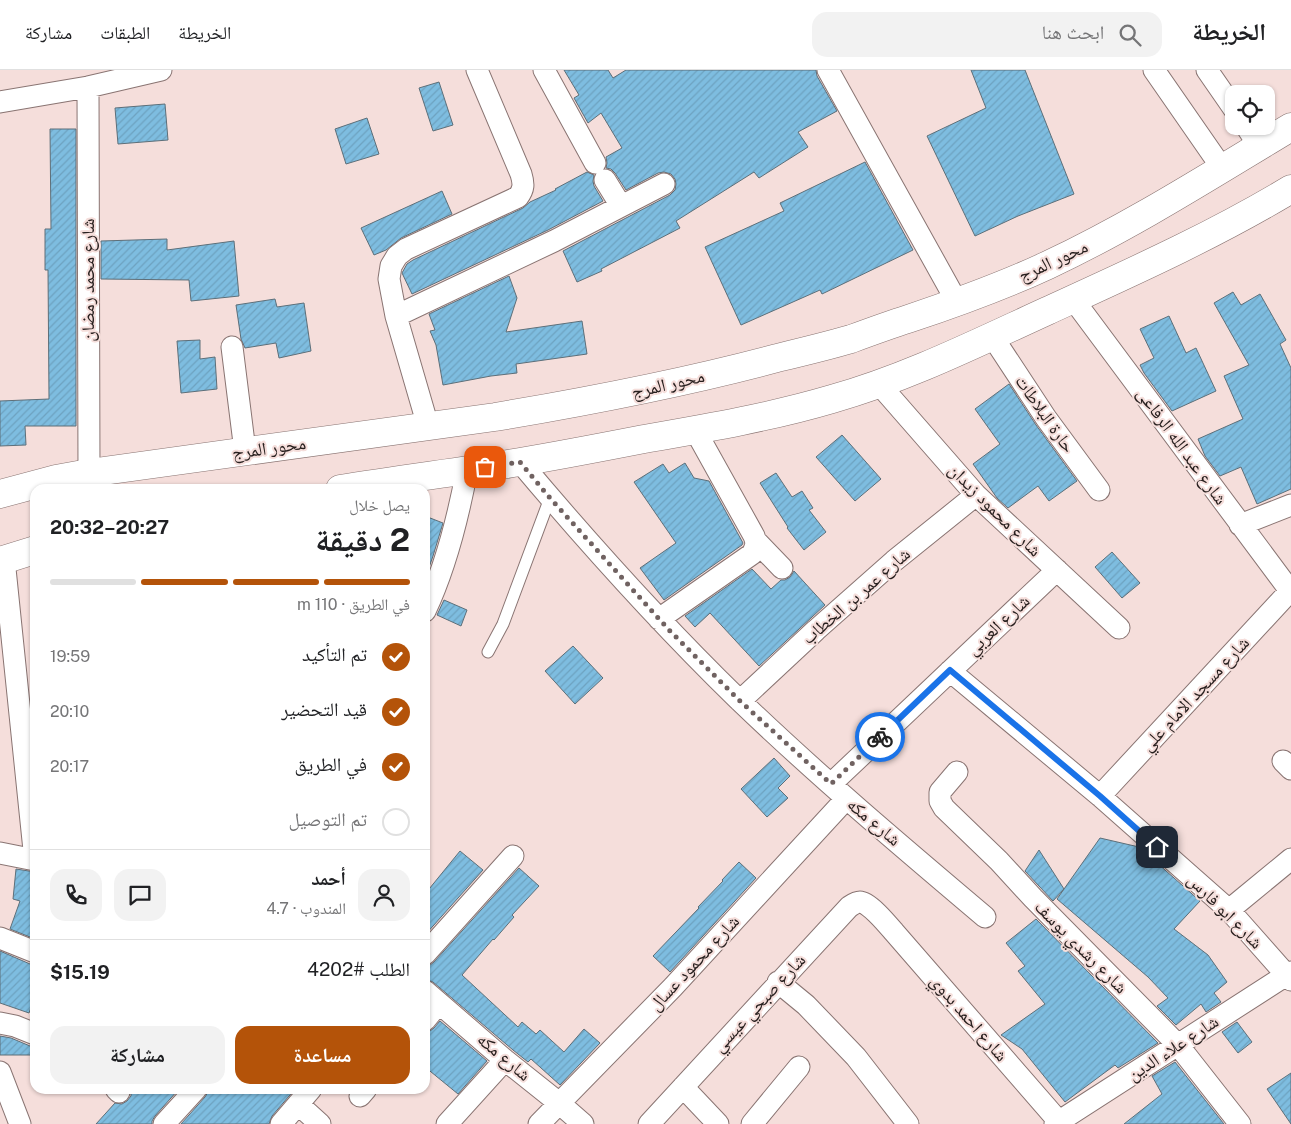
<!DOCTYPE html>
<html lang="ar">
<meta charset="utf-8">
<style>
body{margin:0;font-family:"Public Sans","Noto Naskh Arabic",sans-serif;background:#f2f2f2;color:#202124;direction:rtl;height:100vh;display:flex;flex-direction:column;font-size:19px;white-space:nowrap}
*{box-sizing:border-box;margin:0}
p{font-size:16px;color:#757577}
.icon{flex:none;width:28px;height:28px;fill:none;stroke:currentColor;stroke-width:2;stroke-linecap:round;stroke-linejoin:round}
.map{position:relative;flex:1;overflow:hidden;direction:ltr}
.panel{position:absolute;left:30px;top:414px;width:400px;height:610px;display:flex;flex-direction:column;background:#fff;border-radius:15px;box-shadow:0 1px 4px #0004;direction:rtl}
.panel>*{flex:none}
.fabs{position:absolute;left:1225px;top:15px;display:grid;gap:10px}
.fabs a{display:grid;place-items:center;width:50px;height:50px;border-radius:10px;background:#fff;box-shadow:0 1px 4px #0004;font-size:25px}
.pin{position:absolute;display:grid;place-items:center;width:42px;height:42px;color:#fff;margin:-21px;border-radius:10px;box-shadow:0 2px 8px #0006}
.courier{position:absolute;display:grid;place-items:center;width:50px;height:50px;margin:-25px;border:4px solid #1a73e8;border-radius:50%;background:#fff;color:#222;box-shadow:0 1px 6px #0007}
.summary em{font-style:normal;font-weight:700}
.summary div{display:flex;flex-direction:column-reverse}
.summary{display:flex;align-items:center;justify-content:space-between;height:85px;padding:0 20px}
h1{font-size:32px;font-weight:700;line-height:38px}
.bar{display:grid;grid-template-columns:repeat(4,1fr);gap:8px 5px;align-content:center;height:60px;padding:0 20px}
.bar i{height:6px;border-radius:4px;background:#e0e0e0}
.bar .current{background:#b45309}
.bar p{grid-column:span 4}
.line{display:flex;align-items:center;gap:12px;padding:0 20px;border-top:1px solid #e0e0e0}
.line div{flex:1}
.round{display:grid;place-items:center;flex:none;width:52px;height:52px;border-radius:15px;background:#f2f2f2}
ol{padding:0 20px;list-style:none}
li{display:flex;align-items:center;gap:15px;height:55px}
li p{margin-inline-start:auto}
li .icon{padding:5px;border-radius:50%;background:#b45309;color:#fff;stroke-width:4}
li:last-child{color:#757577}
li i{width:28px;height:28px;border:2px solid #e0e0e0;border-radius:50%}
.action{display:flex;gap:10px;margin-top:auto;padding:10px 20px}
.action a{flex:1;height:58px;border-radius:15px;background:#b45309;color:#fff;font-size:20px;font-weight:700;line-height:58px;text-align:center}
.action a+a{background:#f2f2f2;color:#202124}
header{display:flex;align-items:center;gap:30px;box-sizing:border-box;height:70px;padding:0 25px;background:#fff;border-bottom:1px solid #e0e0e0}
header strong{font-size:24px}
nav{display:flex;gap:28px;margin-inline-start:auto;font-size:18px}
.search{width:350px;height:45px;background:#f2f2f2;display:flex;align-items:center;gap:12px;box-sizing:border-box;padding:0 18px;border-radius:15px;color:#757577;font-size:19px}
.map>svg:first-child{display:block}
</style>
<header>
<strong>الخريطة</strong>
<div class="search"><svg class="icon" aria-label="search" viewBox="0 0 24 24"><circle cx="10" cy="10" r="6"/><path d="M15 15l6 6"/></svg>ابحث هنا</div>
<nav><a>الخريطة</a><a>الطبقات</a><a>مشاركة</a></nav>
</header>
<div class="map">
<svg width="1291" height="1054" viewBox="0 0 1291 1054">
<defs>
<pattern id="building-hatch" width="6" height="6" patternUnits="userSpaceOnUse" patternTransform="scale(1.25)"><rect width="6" height="6" fill="#7ebde0"/><path d="M-1 1l2-2M0 6l6-6M5 7l2-2" fill="none" stroke="#6da2c0"/></pattern>
</defs>
<rect width="100%" height="100%" fill="#f5dedb"/>
<path fill="url(#building-hatch)" stroke="#5d6f79" d="M 564,0 L 608,0 L 613,8 L 626,0 L 816,0 L 817,6 L 837,41 L 798,62 L 808,77 L 759,108 L 754,102 L 676,151 L 680,158 L 601,199 L 602,201 L 577,212 L 563,181 L 670,125 L 675,120 L 676,114 L 675,109 L 671,104 L 664,102 L 658,103 L 626,120 L 615,103 L 611,99 L 606,98 L 607,93 L 606,87 L 622,78 L 601,43 L 588,53 L 574,28 L 579,25 Z
M 971,0 L 1025,0 L 1074,124 L 1018,146 L 975,166 L 927,66 L 986,38 Z
M 439,12 L 453,55 L 433,61 L 419,18 Z
M 165,34 L 168,70 L 118,74 L 115,38 Z
M 367,48 L 379,84 L 346,94 L 335,59 Z
M 50,59 L 76,59 L 76,356 L 25,356 L 26,375 L 0,376 L 0,331 L 49,329 L 48,200 L 45,200 L 45,159 L 51,159 Z
M 865,92 L 913,180 L 822,224 L 820,220 L 741,255 L 705,177 L 784,141 L 780,133 Z
M 587,102 L 594,105 L 593,111 L 594,116 L 603,131 L 548,160 L 412,224 L 402,203 L 407,194 L 413,190 L 523,138 L 530,132 L 556,120 L 555,119 Z
M 442,121 L 452,144 L 401,168 L 386,180 L 374,185 L 361,158 Z
M 167,169 L 167,180 L 234,171 L 239,226 L 191,231 L 189,210 L 101,209 L 101,171 Z
M 509,206 L 517,228 L 506,262 L 582,251 L 587,284 L 516,294 L 517,303 L 491,306 L 443,315 L 436,275 L 430,261 L 435,260 L 429,244 Z
M 1233,222 L 1241,235 L 1260,224 L 1286,270 L 1280,274 L 1291,298 L 1291,419 L 1257,434 L 1241,397 L 1220,406 L 1205,386 L 1198,369 L 1243,349 L 1224,306 L 1249,295 L 1214,233 Z
M 275,229 L 277,237 L 304,233 L 311,281 L 279,288 L 276,273 L 245,278 L 241,269 L 236,235 Z
M 1169,246 L 1186,283 L 1196,278 L 1216,321 L 1172,341 L 1144,303 L 1140,295 L 1154,288 L 1140,259 Z
M 200,270 L 200,289 L 215,287 L 217,319 L 181,323 L 177,271 Z
M 1009,314 L 1036,355 L 1077,411 L 1049,431 L 1038,416 L 1008,438 L 997,428 L 973,394 L 1000,374 L 975,339 Z
M 842,365 L 881,409 L 855,431 L 816,387 Z
M 685,393 L 694,408 L 709,411 L 743,473 L 742,475 L 664,530 L 640,498 L 676,473 L 634,412 L 663,394 L 669,403 Z
M 776,403 L 792,427 L 802,421 L 813,438 L 809,440 L 826,462 L 804,480 L 787,458 L 788,457 L 760,413 Z
M 425,446 L 443,453 L 433,486 L 425,509 Z
M 1112,482 L 1140,513 L 1122,528 L 1095,497 Z
M 752,499 L 771,519 L 781,510 L 785,510 L 790,507 L 794,501 L 825,535 L 759,596 L 710,543 L 695,557 L 685,546 Z
M 444,530 L 467,540 L 461,556 L 437,545 Z
M 573,576 L 603,608 L 575,634 L 545,601 Z
M 774,688 L 790,706 L 778,718 L 788,728 L 767,747 L 741,719 Z
M 1100,768 L 1139,777 L 1200,831 L 1174,859 L 1208,885 L 1227,912 L 1214,923 L 1221,932 L 1206,942 L 1201,934 L 1176,955 L 1157,936 L 1168,928 L 1148,907 L 1057,829 L 1064,819 L 1053,831 L 1025,801 L 1039,780 L 1064,819 Z
M 460,781 L 483,800 L 425,865 L 425,824 Z
M 739,792 L 756,808 L 670,902 L 653,886 L 699,838 L 698,837 L 723,811 L 722,810 Z
M 519,798 L 539,816 L 512,845 L 514,847 L 494,870 L 493,869 L 462,905 L 518,957 L 522,952 L 536,964 L 540,960 L 564,982 L 584,959 L 600,973 L 560,1015 L 531,989 L 528,992 L 513,980 L 433,912 L 425,909 L 425,896 L 429,896 L 434,892 Z
M 16,799 L 35,802 L 35,869 L 10,859 L 20,831 L 13,829 Z
M 1036,849 L 1158,973 L 1118,998 L 1115,995 L 1065,1032 L 1022,979 L 1001,965 L 1045,934 L 1018,901 L 1025,896 L 1006,873 Z
M 0,881 L 30,894 L 35,894 L 35,926 L 29,943 L 0,933 Z
M 440,951 L 487,991 L 458,1024 L 425,997 L 425,962 L 430,961 L 434,958 Z
M 1237,952 L 1252,972 L 1238,983 L 1222,962 Z
M 0,966 L 11,968 L 30,976 L 35,976 L 35,985 L 0,985 Z
M 1175,992 L 1224,1054 L 1124,1054 L 1162,1024 L 1152,1006 Z
M 1291,1003 L 1291,1054 L 1267,1019 Z
M 131,1019 L 177,1019 L 178,1020 L 155,1046 L 152,1051 L 152,1054 L 96,1054 L 115,1033 L 122,1034 L 127,1031 L 131,1026 Z
M 208,1019 L 295,1019 L 272,1046 L 269,1054 L 181,1054 L 205,1027 L 208,1022 Z"/>
<g fill="none" stroke-linecap="round" stroke-linejoin="round">
<defs>
<path id="lane" d="M 488,582 L 503,554 L 550,428"/>
<path id="street" d="M 544,0 L 595,93
M 828,0 L 957,232
M 1154,0 L 1222,98
M 1207,0 L 1234,39
M 88,17 L 89,403
M 0,32 L 88,17 L 161,0
M 1246,56 L 1259,76
M 605,110 L 621,136
M 1073,229 L 1291,522
M 396,246 L 554,171 L 664,114
M 992,266 L 1046,348 L 1099,420
M 232,277 L 245,381
M 879,314 L 976,425 L 1119,558
M 428,356 L 396,246 L 389,209 L 391,196 L 397,186 L 406,179 L 518,127 C 524,119 524,114 521,104 L 477,0
M 520,392 C 589,474 661,554 738,629 C 817,705 901,776 985,847
M 1240,455 L 1291,435
M 756,471 L 782,498
M 4,489 L 35,790
M 425,541 C 446,497 458,448 467,400
M 659,549 L 752,484 C 756,477 757,473 754,466 L 695,360
M 950,601 L 1100,726 L 1229,840 L 1291,910
M 740,631 L 816,560 L 894,491 L 976,425
M 1283,691 L 1291,699
M 957,702 L 940,722 L 940,731 L 944,738 L 999,791 L 1033,828 L 1178,975 L 1240,1054
M 831,714 L 1057,500
M 1100,726 L 1290,521
M 0,783 L 35,790
M 1229,840 L 1291,789
M 0,868 L 35,882
M 425,884 L 513,786
M 778,912 L 806,935 L 856,987 L 908,1054
M 425,921 L 505,990 L 559,1033 L 583,1054
M 425,950 L 439,933
M 0,953 L 15,956 L 35,964
M 0,1002 L 20,1054
M 683,1017 L 718,1054
M 116,1019 L 119,1022
M 360,1026 L 366,1019
M 298,1034 L 320,1054
M 164,1054 L 196,1019
M 281,1054 L 311,1019
M 447,1054 L 505,990
M 539,1054 L 673,917 L 846,729
M 649,1054 L 849,837 C 852,835 856,832 860,832 C 869,832 888,855 894,862 L 1061,1054
M 752,1054 L 799,997
M 1055,1054 L 1291,902"/>
<path id="secondary" d="M 340,419 C 400,409 460,402 520,392 C 562,385 603,377 644,369 C 707,358 771,347 832,329 C 907,308 977,273 1047,241 C 1130,203 1213,166 1291,119
M 0,424 L 56,409 L 89,403 L 495,347 C 590,331 684,313 777,288 C 802,282 827,276 851,269 C 870,262 889,255 908,249 C 956,233 1003,216 1048,195 C 1133,155 1211,105 1291,57
M 0,491 L 35,480"/>
</defs>
<use href="#lane" stroke="#897472" stroke-width="13"/>
<use href="#street" stroke="#897472" stroke-width="23"/>
<use href="#secondary" stroke="#897472" stroke-width="29"/>
<use href="#lane" stroke="#fff" stroke-width="11"/>
<use href="#street" stroke="#fff" stroke-width="21"/>
<use href="#secondary" stroke="#fff" stroke-width="28"/>
</g>
<g fill="none" stroke-linecap="round" stroke-linejoin="round">
<path stroke="#706261" stroke-width="5" stroke-dasharray="0 9" d="M 485,397 L 520,392 L 550,428 L 670,561 L 740,631 L 831,714 L 880,667"/>
<path stroke="#1a73e8" stroke-width="6" d="M 880,667 L 950,600 L 1100,726 L 1157,777"/>
</g>
<g text-anchor="middle" stroke-width="4" stroke-linejoin="round" paint-order="stroke">
<g font-size="18" fill="#28201f" stroke="#f5dedb">
<text transform="translate(1053 191) rotate(-25)" y="6">محور المرج</text>
<text transform="translate(88 210) rotate(-90)" y="6">شارع محمد رمضان</text>
<text transform="translate(668 314) rotate(-13)" y="6">محور المرج</text>
<text transform="translate(1045 344) rotate(55)" y="6">حارة البلاطات</text>
<text transform="translate(1182 376) rotate(54)" y="6">شارع عبد الله الرفاعى</text>
<text transform="translate(269 378) rotate(-8)" y="6">محور المرج</text>
<text transform="translate(995 440) rotate(45)" y="6">شارع محمود زيدان</text>
<text transform="translate(856 526) rotate(-41)" y="6">شارع عمر بن الخطاب</text>
<text transform="translate(998 555) rotate(-43)" y="6">شارع العربي</text>
<text transform="translate(1195 624) rotate(-47)" y="6">شارع مسجد الامام علي</text>
<text transform="translate(874 752) rotate(40)" y="6">شارع مكه</text>
<text transform="translate(1225 841) rotate(45)" y="6">شارع ابو فارس</text>
<text transform="translate(1081 877) rotate(45)" y="6">شارع رشدي يوسف</text>
<text transform="translate(694 893) rotate(-47)" y="6">شارع محمود عسال</text>
<text transform="translate(759 933) rotate(-47)" y="6">شارع صبحي عيسي</text>
<text transform="translate(969 948) rotate(49)" y="6">شارع احمد بدوي</text>
<text transform="translate(1173 978) rotate(-33)" y="6">شارع علاء الدين</text>
<text transform="translate(504 987) rotate(40)" y="6">شارع مكه</text>
</g>
</g>
</svg>
<div class="fabs">
<a><svg class="icon" aria-label="locate" viewBox="0 0 24 24"><circle cx="12" cy="12" r="6"/><path d="M12 2v4M12 18v4M2 12h4M18 12h4"/></svg></a>
</div>
<div class="pin" style="left:485px;top:397px;background:#ea580c"><svg class="icon" aria-label="bag" viewBox="0 0 24 24"><path d="M5 8h14l-1 12H6zM9 8a3 3 0 0 1 6 0"/></svg></div>
<div class="pin" style="left:1157px;top:777px;background:#1f2937"><svg class="icon" aria-label="home" viewBox="0 0 24 24"><path d="M3 11l9-7 9 7M6 9v11h12V9"/></svg></div>
<div class="courier" style="left:880px;top:667px"><svg class="icon" aria-label="bike" viewBox="0 0 24 24"><circle cx="6" cy="16" r="4"/><circle cx="18" cy="16" r="4"/><path d="M6 16l4-8h5l3 8M10 8l3 8H6M13 5h3"/></svg></div>
<section class="panel">
<div class="summary"><div><h1>2 دقيقة</h1><p>يصل خلال</p></div><em>20:27–20:32</em></div>
<div class="bar"><i class="current"></i><i class="current"></i><i class="current"></i><i></i><p>في الطريق · 110 m</p></div>
<ol>
<li><svg class="icon" aria-label="check" viewBox="0 0 24 24"><path d="M5 12l5 5 9-10"/></svg>تم التأكيد<p>19:59</p></li>
<li><svg class="icon" aria-label="check" viewBox="0 0 24 24"><path d="M5 12l5 5 9-10"/></svg>قيد التحضير<p>20:10</p></li>
<li><svg class="icon" aria-label="check" viewBox="0 0 24 24"><path d="M5 12l5 5 9-10"/></svg>في الطريق<p>20:17</p></li>
<li><i></i>تم التوصيل</li>
</ol>
<div class="line" style="height:90px"><a class="round"><svg class="icon" aria-label="person" viewBox="0 0 24 24"><circle cx="12" cy="8" r="4"/><path d="M4 21q1-7 8-7t8 7"/></svg></a><div><b>أحمد</b><p>المندوب · 4.7</p></div><a class="round"><svg class="icon" aria-label="chat" viewBox="0 0 24 24"><path d="M4 5h16v11H9l-5 4z"/></svg></a><a class="round"><svg class="icon" aria-label="phone" viewBox="0 0 24 24"><path d="M5 4h4l2 5-3 2q2 4 5 5l2-3 5 2v4C11 20 4 13 5 4z"/></svg></a></div>
<div class="line" style="height:65px"><div>الطلب #4202</div><b>$15.19</b></div>
<div class="action"><a>مساعدة</a><a>مشاركة</a></div>
</section>
</div>
